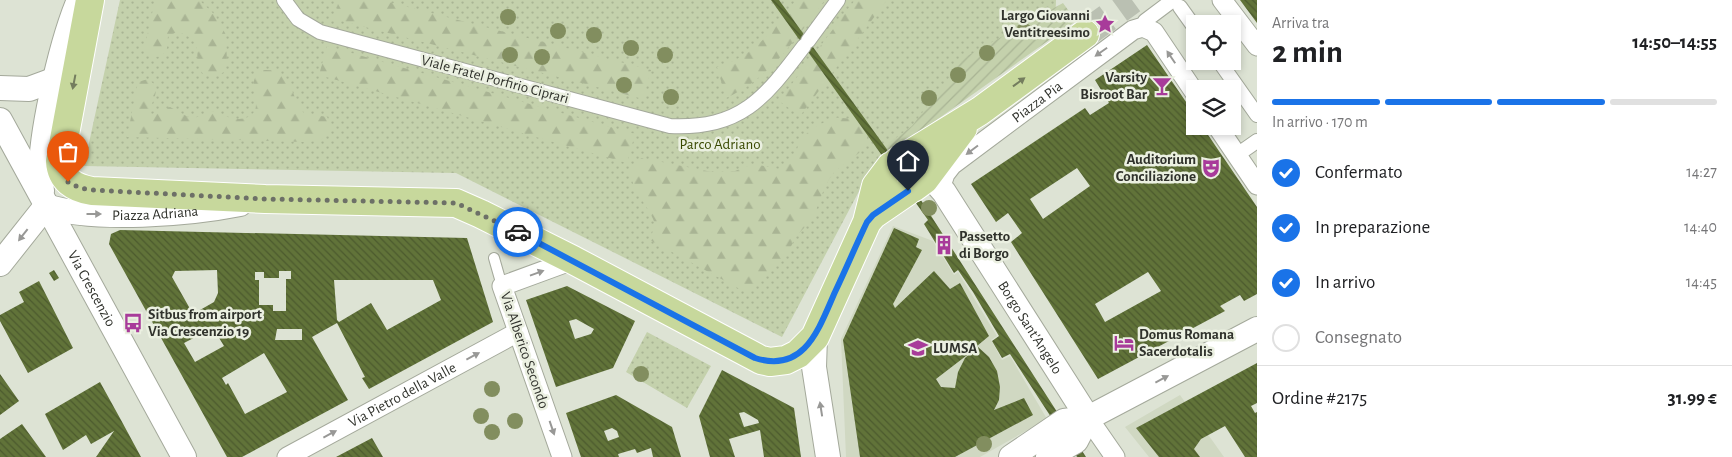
<!DOCTYPE html>
<html lang="it">
<meta charset="utf-8">
<style>
body{margin:0;font-family:"Alegreya Sans",sans-serif;background:#f2f2f2;color:#202124;height:100vh;display:flex;flex-direction:column;font-size:19px;white-space:nowrap}
*{box-sizing:border-box;margin:0}
p{font-size:16px;color:#757577}
.icon{flex:none;width:28px;height:28px;fill:none;stroke:currentColor;stroke-width:2;stroke-linecap:round;stroke-linejoin:round}
.map{position:relative;flex:1;overflow:hidden}
.details{display:flex;flex-direction:column;background:#fff;width:475px}
.details>*{flex:none}
.controls{position:absolute;left:1186px;top:15px;display:grid;gap:10px}
.controls a{display:grid;place-items:center;width:55px;height:55px;border-radius:0px;background:#fff;box-shadow:0 2px 8px #0003;font-size:25px}
.pin{position:absolute;display:grid;place-items:center;width:42px;height:42px;color:#fff;margin:-51px -21px;border-radius:50% 50% 50% 0;rotate:-45deg;box-shadow:0 0 5px #0007}
.pin .icon{rotate:45deg}
.courier{position:absolute;display:grid;place-items:center;width:50px;height:50px;margin:-25px;border:4px solid #1a73e8;border-radius:50%;background:#fff;color:#222;box-shadow:0 1px 6px #0007}
.overview em{font-style:normal;font-weight:700}
.overview div{display:flex;flex-direction:column-reverse}
.overview{display:flex;align-items:center;justify-content:space-between;height:85px;padding:0 15px}
h1{font-size:32px;font-weight:700;line-height:38px}
.bar{display:grid;grid-template-columns:repeat(4,1fr);gap:8px 5px;align-content:center;height:60px;padding:0 15px}
.bar i{height:6px;border-radius:4px;background:#e0e0e0}
.bar .current{background:#1a73e8}
.bar p{grid-column:span 4}
.line{display:flex;align-items:center;gap:12px;padding:0 15px;border-top:1px solid #e0e0e0}
.line div{flex:1}
ol{padding:0 15px;list-style:none}
li{display:flex;align-items:center;gap:15px;height:55px}
li p{margin-inline-start:auto}
li .icon{padding:5px;border-radius:50%;background:#1a73e8;color:#fff;stroke-width:4}
li:last-child{color:#757577}
li i{width:28px;height:28px;border:2px solid #e0e0e0;border-radius:50%}
main{display:flex;flex:1;min-height:0}
.map>svg:first-child{display:block}
</style>
<main>
<div class="map">
<svg width="1257" height="457" viewBox="0 0 1257 457">
<defs>
<pattern id="grass-dots" width="8" height="8" patternUnits="userSpaceOnUse" patternTransform="scale(1.25)"><rect width="8" height="8" fill="#c4d1ac"/><path d="M2 2h.1M6 6h.1" fill="none" stroke="#a9b494" stroke-width="1.8" stroke-linecap="round"/></pattern>
<pattern id="forest-firs" width="22" height="20" patternUnits="userSpaceOnUse" patternTransform="scale(1.25)"><rect width="22" height="20" fill="#c4d1ac"/><path d="M5 1l3.5 6h-7zM16 11l3.5 6h-7z" fill="#a9b494"/></pattern>
<pattern id="garden-furrows" width="10" height="10" patternUnits="userSpaceOnUse" patternTransform="scale(1.25)"><rect width="10" height="10" fill="#c4d1ac"/><path d="M-1 1l2-2M0 10L10 0M9 11l2-2" fill="none" stroke="#a9b494"/></pattern>
<pattern id="building-back-hatch" width="6" height="6" patternUnits="userSpaceOnUse" patternTransform="scale(1.25)"><rect width="6" height="6" fill="#617339"/><path d="M-1 5l2 2M0 0l6 6M5-1l2 2" fill="none" stroke="#4c5a2e"/></pattern>
</defs>
<rect width="100%" height="100%" fill="#dde3d4"/>
<path fill="#d0d8c2" d="M 893,226 L 933,241 L 954,275 L 958,272 L 997,336 L 991,340 L 1002,360 L 1010,356 L 1047,419 L 980,457 L 846,457 L 841,339 Z
M 1180,395 L 1224,457 L 1149,457 L 1125,427 Z"/>
<path fill="url(#grass-dots)" d="M 120,0 L 1056,0 L 1055,28 L 892,151 L 866,178 L 782,337 L 456,173 L 84,166 Z
M 647,332 L 711,366 L 687,408 L 626,372 Z"/>
<path fill="url(#forest-firs)" d="M 155,0 L 199,0 L 215,15 L 226,35 L 227,64 L 224,72 L 214,77 L 203,74 C 191,56 207,40 177,32 L 168,36 L 167,48 L 162,56 C 154,58 149,56 144,50 Z
M 339,0 L 381,0 L 651,70 L 643,99 L 334,19 Z
M 796,0 L 825,0 C 796,38 771,78 726,98 L 717,67 C 754,57 774,29 796,0 Z
M 855,0 L 887,0 L 800,116 L 779,101 Z
M 327,46 L 635,134 L 627,163 L 319,75 Z
M 263,70 C 295,68 289,97 304,113 L 327,117 L 332,128 C 327,140 318,141 306,142 L 127,137 L 138,82 L 148,79 L 156,86 C 157,100 147,110 147,116 L 170,107 L 192,119 L 212,111 C 226,116 243,126 255,111 C 260,94 244,83 263,70 Z
M 832,118 C 847,117 870,120 867,141 C 865,154 841,163 832,175 C 822,188 820,205 811,220 C 807,226 800,231 796,237 C 791,246 787,255 780,263 C 774,268 767,272 762,277 C 757,282 755,287 750,292 L 747,293 L 650,240 L 655,224 C 650,205 613,172 642,158 L 712,172 L 735,171 L 753,164 L 779,169 L 787,165 L 794,157 L 800,141 L 810,130 Z"/>
<path fill="url(#garden-furrows)" d="M 1063,3 L 1076,21 L 890,153 L 885,146 L 912,126 L 965,57 Z"/>
<path fill="url(#building-back-hatch)" fill-rule="evenodd" d="M 771,0 L 779,0 L 899,166 L 1086,457 L 1077,457 L 1010,354 L 1002,358 L 992,341 L 999,336 L 973,292 L 958,270 L 954,273 L 924,224 L 928,220 Z
M 1240,0 L 1257,0 L 1257,23 Z
M 1147,45 L 1195,115 L 1195,126 L 1202,126 L 1257,207 L 1257,294 L 1244,301 L 1240,295 L 1220,306 L 1225,311 L 1098,379 L 1011,242 L 1022,233 L 1008,213 L 996,222 L 971,184 L 1085,108 L 1090,115 L 1109,103 L 1095,80 ZM 1077,168 L 1090,186 L 1043,219 L 1030,199 ZM 1148,272 L 1161,291 L 1105,322 L 1095,304 Z
M 894,228 L 919,239 L 916,247 L 922,250 L 893,304 L 895,308 L 934,271 L 950,289 L 960,283 L 989,336 L 977,346 L 989,357 L 997,371 L 1000,387 L 999,400 L 994,410 L 1024,398 L 1033,415 L 955,457 L 860,457 L 843,340 ZM 975,349 L 965,358 L 958,372 L 955,388 L 941,387 L 936,379 Z
M 120,230 L 467,238 L 493,322 L 369,389 L 362,378 L 365,377 L 337,323 L 312,337 L 348,400 L 242,457 L 227,457 L 109,244 L 111,234 ZM 217,270 L 218,293 L 214,302 L 193,314 L 172,277 L 175,271 ZM 279,271 L 291,271 L 291,279 L 286,279 L 286,311 L 273,311 L 273,305 L 259,305 L 259,280 L 255,280 L 255,272 L 264,272 L 264,278 L 279,278 ZM 334,280 L 433,280 L 441,300 L 387,330 L 371,303 L 339,322 L 337,320 ZM 213,328 L 224,346 L 195,362 L 184,343 ZM 277,329 L 302,329 L 302,340 L 275,340 ZM 264,353 L 287,392 L 245,414 L 228,383 L 226,385 L 222,378 Z
M 54,270 L 59,278 L 54,281 L 49,273 Z
M 39,281 L 73,348 L 28,373 L 0,321 L 0,315 L 24,302 L 19,292 Z
M 567,286 L 635,321 L 613,368 L 556,387 L 526,300 ZM 576,319 L 594,329 L 591,334 L 575,339 L 569,321 Z
M 1257,363 L 1257,403 L 1251,406 L 1255,413 L 1257,412 L 1257,457 L 1245,457 L 1225,426 L 1201,439 L 1194,449 L 1200,457 L 1159,457 L 1136,428 Z
M 722,370 L 794,408 L 801,457 L 764,457 L 760,430 L 729,439 L 735,457 L 710,457 L 699,416 ZM 744,412 L 758,420 L 759,423 L 744,427 L 739,413 Z
M 0,374 L 19,401 L 0,415 Z
M 100,382 L 121,420 L 141,457 L 96,457 L 114,431 L 91,444 L 86,435 L 63,450 L 45,414 Z
M 616,395 L 672,427 L 681,457 L 653,457 L 651,448 L 637,453 L 635,449 L 618,454 L 619,457 L 581,457 L 566,413 ZM 612,428 L 617,431 L 619,437 L 608,441 L 604,431 Z
M 22,424 L 46,457 L 0,457 L 0,439 Z
M 372,438 L 383,457 L 336,457 Z"/>
<g fill="none" stroke-linecap="round" stroke-linejoin="round">
<path stroke="#bac0b2" stroke-width="28" stroke-dasharray="28 14" stroke-linecap="butt" d="M 1085,34 L 1132,0"/>
<defs>
<path id="service" d="M 494,258 L 502,286"/>
<path id="pedestrian" d="M 284,0 L 298,19 L 320,32 L 670,126 C 741,129 764,99 804,46
M 1180,7 L 1195,28
M 1143,27 L 1145,21 L 1173,0
M 808,41 L 838,0
M 1219,61 L 1257,115
M 1237,155 L 1257,141"/>
<g id="minor">
<path d="M 1222,0 L 1257,46"/>
<path d="M 1217,126 L 1257,185"/>
<path id="s1" d="M 941,186 L 945,174 L 952,165 L 1133,30 L 1143,27 L 1154,32 L 1195,93"/>
<path d="M 1088,418 L 1115,457"/>
<path id="s2" d="M 287,457 L 518,332"/>
<path d="M 562,457 L 502,286 L 573,260"/>
</g>
<g id="tertiary">
<path d="M 0,88 L 29,89 L 56,79"/>
<path id="s3" d="M 0,120 L 184,457"/>
<path id="s4" d="M 924,180 L 936,183 L 944,192 L 1088,418"/>
<path d="M 42,191 C 35,149 62,40 79,0"/>
<path id="s5" d="M 46,206 C 95,222 190,214 240,204"/>
<path d="M 0,264 L 46,206"/>
<path d="M 815,337 L 814,367 L 828,457"/>
<path d="M 1011,457 L 1064,421 L 1088,418 L 1257,329"/>
<path d="M 1048,457 L 1076,441 L 1088,418"/>
</g>
<path id="primary" d="M 90,0 L 60,161 C 61,180 74,188 92,191 L 265,199 L 456,203 L 481,214 L 573,260 L 761,360 L 770,362 L 786,360 L 798,354 L 815,337 L 867,222 L 876,186 L 891,166
M 897,162 L 980,111 L 1085,34
M 913,188 L 924,180 L 963,128
M 867,222 L 873,215 L 908,191"/>
</defs>
<use href="#service" stroke="#a4a99b" stroke-width="12"/>
<use href="#pedestrian" stroke="#a4a99b" stroke-width="16"/>
<use href="#minor" stroke="#a4a99b" stroke-width="21"/>
<use href="#tertiary" stroke="#a4a99b" stroke-width="26"/>
<use href="#primary" stroke="#fff" stroke-width="30"/>
<use href="#service" stroke="#fff" stroke-width="10"/>
<use href="#pedestrian" stroke="#fff" stroke-width="14"/>
<use href="#minor" stroke="#fff" stroke-width="19"/>
<use href="#tertiary" stroke="#fff" stroke-width="24"/>
<use href="#primary" stroke="#c7d89c" stroke-width="28"/>
</g>
<g fill="#828e5f">
<circle cx="508" cy="17" r="8"/>
<circle cx="558" cy="31" r="8"/>
<circle cx="1024" cy="31" r="8"/>
<circle cx="594" cy="35" r="8"/>
<circle cx="631" cy="48" r="8"/>
<circle cx="987" cy="53" r="8"/>
<circle cx="510" cy="55" r="8"/>
<circle cx="665" cy="55" r="8"/>
<circle cx="542" cy="57" r="8"/>
<circle cx="958" cy="75" r="8"/>
<circle cx="624" cy="85" r="8"/>
<circle cx="671" cy="97" r="8"/>
<circle cx="929" cy="98" r="8"/>
<circle cx="929" cy="208" r="8"/>
<circle cx="641" cy="374" r="8"/>
<circle cx="492" cy="389" r="8"/>
<circle cx="481" cy="416" r="8"/>
<circle cx="515" cy="421" r="8"/>
<circle cx="492" cy="432" r="8"/>
<circle cx="984" cy="444" r="8"/>
</g>
<defs><path id="oneway-solid" d="M-6-.8H1V-3.2L6.5 0L1 3.2V.8H-6Z" transform="scale(1.25)"/></defs>
<g fill="#989896">
<use href="#oneway-solid" transform="translate(1101 52) rotate(145)"/>
<use href="#oneway-solid" transform="translate(1171 57) rotate(-124)"/>
<use href="#oneway-solid" transform="translate(972 150) rotate(143)"/>
<use href="#oneway-solid" transform="translate(94 214)"/>
<use href="#oneway-solid" transform="translate(23 235) rotate(128)"/>
<use href="#oneway-solid" transform="translate(537 273) rotate(-20)"/>
<use href="#oneway-solid" transform="translate(473 356) rotate(-28)"/>
<use href="#oneway-solid" transform="translate(1162 379) rotate(-28)"/>
<use href="#oneway-solid" transform="translate(821 409) rotate(-99)"/>
<use href="#oneway-solid" transform="translate(552 428) rotate(71)"/>
<use href="#oneway-solid" transform="translate(330 434) rotate(-28)"/>
</g>
<g fill="#747d5e">
<use href="#oneway-solid" transform="translate(74 82) rotate(101)"/>
<use href="#oneway-solid" transform="translate(1019 82) rotate(-36)"/>
</g>
<g fill="none" stroke-linecap="round" stroke-linejoin="round">
<path stroke="#6d7067" stroke-width="5" stroke-dasharray="0 9" d="M 68,182 L 80,188 L 92,190 L 265,199 L 456,203 L 518,232"/>
<path stroke="#1a73e8" stroke-width="6" d="M 518,232 L 755,358 C 805,374 819,328 835,292 C 846,269 856,245 867,222 L 873,215 L 908,191"/>
</g>
<defs>
<symbol id="sight-bare" viewBox="-9 -9 18 18"><path d="M0-6L1.8-2.2L6-1.7L2.9 1.2L3.7 5.4L0 3.3L-3.7 5.4L-2.9 1.2L-6-1.7L-1.8-2.2Z" fill="#a83b9a" stroke="#ebf0e1" stroke-width="2.5" paint-order="stroke"/></symbol>
<symbol id="bar-bare" viewBox="-9 -9 18 18"><path d="M-6-5H6L.8 .8V4.5H3.5V6h-7V4.5H-.8V.8Z" fill="#a83b9a" stroke="#ebf0e1" stroke-width="2.5" paint-order="stroke"/></symbol>
<symbol id="theatre-bare" viewBox="-9 -9 18 18"><path d="M-5-5.5Q0-4 5-5.5V0Q5 5 0 6Q-5 5-5 0ZM-3.3-2.5H-1v1.5H-3.3ZM1-2.5H3.3v1.5H1ZM-2.8 1Q0 5.5 2.8 1Z" fill="#a83b9a" stroke="#ebf0e1" stroke-width="2.5" paint-order="stroke"/></symbol>
<symbol id="building-bare" viewBox="-9 -9 18 18"><path d="M-4-6H4V6H1V3H-1V6H-4ZM-2.5-4.3h1.7v1.8h-1.7ZM.8-4.3h1.7v1.8H.8ZM-2.5-1h1.7V.8h-1.7ZM.8-1h1.7V.8H.8Z" fill="#a83b9a" stroke="#ebf0e1" stroke-width="2.5" paint-order="stroke"/></symbol>
<symbol id="bus-bare" viewBox="-9 -9 18 18"><path d="M-5-6H5V4H4V6H2V4H-2V6H-4V4H-5ZM-3.5-4V0h7V-4ZM-3.5 1.2v1.5H-2V1.2ZM2 1.2v1.5H3.5V1.2Z" fill="#a83b9a" stroke="#ebf0e1" stroke-width="2.5" paint-order="stroke"/></symbol>
<symbol id="hotel-bare" viewBox="-9 -9 18 18"><path d="M-6-4.5h1.5V1H6V5H4.5V3h-9V5H-6ZM-4 0a1.8 1.8 0 1 1 3.6 0ZM.5 0V-2.5h3Q6-2.5 6 0Z" fill="#a83b9a" stroke="#ebf0e1" stroke-width="2.5" paint-order="stroke"/></symbol>
<symbol id="university-bare" viewBox="-9 -9 18 18"><path d="M0-5L7-2L0 1L-7-2ZM-4 1L0 2.5L4 1V4Q0 6-4 4Z" fill="#a83b9a" stroke="#ebf0e1" stroke-width="2.5" paint-order="stroke"/></symbol>
</defs>
<g fill-rule="evenodd">
<use href="#sight-bare" x="1091" y="10" width="28" height="28"/>
<use href="#bar-bare" x="1148" y="72" width="28" height="28"/>
<use href="#theatre-bare" x="1197" y="154" width="28" height="28"/>
<use href="#building-bare" x="930" y="231" width="28" height="28"/>
<use href="#bus-bare" x="119" y="309" width="28" height="28"/>
<use href="#hotel-bare" x="1110" y="329" width="28" height="28"/>
<use href="#university-bare" x="904" y="334" width="28" height="28"/>
</g>
<g text-anchor="middle" stroke-width="5" stroke-linejoin="round" paint-order="stroke">
<g font-size="15" font-weight="bold" fill="#30322c" stroke="#ebf0e1" text-anchor="start">
<text x="1090" y="20" text-anchor="end">Largo Giovanni<tspan x="1090" dy="17">Ventitreesimo</tspan></text>
<text x="1147" y="82" text-anchor="end">Varsity<tspan x="1147" dy="17">Bisroot Bar</tspan></text>
<text x="1196" y="164" text-anchor="end">Auditorium<tspan x="1196" dy="17">Conciliazione</tspan></text>
<text x="959" y="241">Passetto<tspan x="959" dy="17">di Borgo</tspan></text>
<text x="148" y="319">Sitbus from airport<tspan x="148" dy="17">Via Crescenzio 19</tspan></text>
<text x="1139" y="339">Domus Romana<tspan x="1139" dy="17">Sacerdotalis</tspan></text>
<text x="933" y="353">LUMSA</text>
</g>
<g font-size="15" fill="#30322c" stroke="#ebf0e1">
<text transform="translate(495 79) rotate(15)" y="5">Viale Fratel Porfirio Ciprari</text>
<text dy="5" stroke="none"><textPath href="#s1" startOffset="130">Piazza Pia</textPath></text>
<text dy="5" stroke="none"><textPath href="#s5" startOffset="110">Piazza Adriana</textPath></text>
<text dy="5" stroke="none"><textPath href="#s3" startOffset="192">Via Crescenzio</textPath></text>
<text dy="5" stroke="none"><textPath href="#s4" startOffset="185">Borgo Sant'Angelo</textPath></text>
<text transform="translate(525 350) rotate(71)" y="5">Via Alberico Secondo</text>
<text dy="5" stroke="none"><textPath href="#s2" startOffset="131">Via Pietro della Valle</textPath></text>
</g>
<g font-size="15" fill="#384800" stroke="#ebf0e1">
<text x="720" y="149">Parco Adriano</text>
</g>
</g>
</svg>
<div class="controls">
<a><svg class="icon" aria-label="locate" viewBox="0 0 24 24"><circle cx="12" cy="12" r="6"/><path d="M12 2v4M12 18v4M2 12h4M18 12h4"/></svg></a>
<a><svg class="icon" aria-label="layers" viewBox="0 0 24 24"><path d="M12 4l9 5-9 5-9-5zM3 14l9 5 9-5"/></svg></a>
</div>
<div class="pin" style="left:68px;top:182px;background:#ea580c"><svg class="icon" aria-label="bag" viewBox="0 0 24 24"><path d="M5 8h14l-1 12H6zM9 8a3 3 0 0 1 6 0"/></svg></div>
<div class="pin" style="left:908px;top:191px;background:#1f2937"><svg class="icon" aria-label="home" viewBox="0 0 24 24"><path d="M3 11l9-7 9 7M6 9v11h12V9"/></svg></div>
<div class="courier" style="left:518px;top:232px"><svg class="icon" aria-label="car" viewBox="0 0 24 24"><path d="M5 17H2v-5l4-1 3-4h7l3 4 3 1v5h-3M9 17h6M6 11h13"/><circle cx="7" cy="17" r="2"/><circle cx="17" cy="17" r="2"/></svg></div>
</div>
<section class="details">
<div class="overview"><div><h1>2 min</h1><p>Arriva tra</p></div><em>14:50–14:55</em></div>
<div class="bar"><i class="current"></i><i class="current"></i><i class="current"></i><i></i><p>In arrivo · 170 m</p></div>
<ol>
<li><svg class="icon" aria-label="check" viewBox="0 0 24 24"><path d="M5 12l5 5 9-10"/></svg>Confermato<p>14:27</p></li>
<li><svg class="icon" aria-label="check" viewBox="0 0 24 24"><path d="M5 12l5 5 9-10"/></svg>In preparazione<p>14:40</p></li>
<li><svg class="icon" aria-label="check" viewBox="0 0 24 24"><path d="M5 12l5 5 9-10"/></svg>In arrivo<p>14:45</p></li>
<li><i></i>Consegnato</li>
</ol>
<div class="line" style="height:65px"><div>Ordine #2175</div><b>31.99 €</b></div>
</section>
</main>
